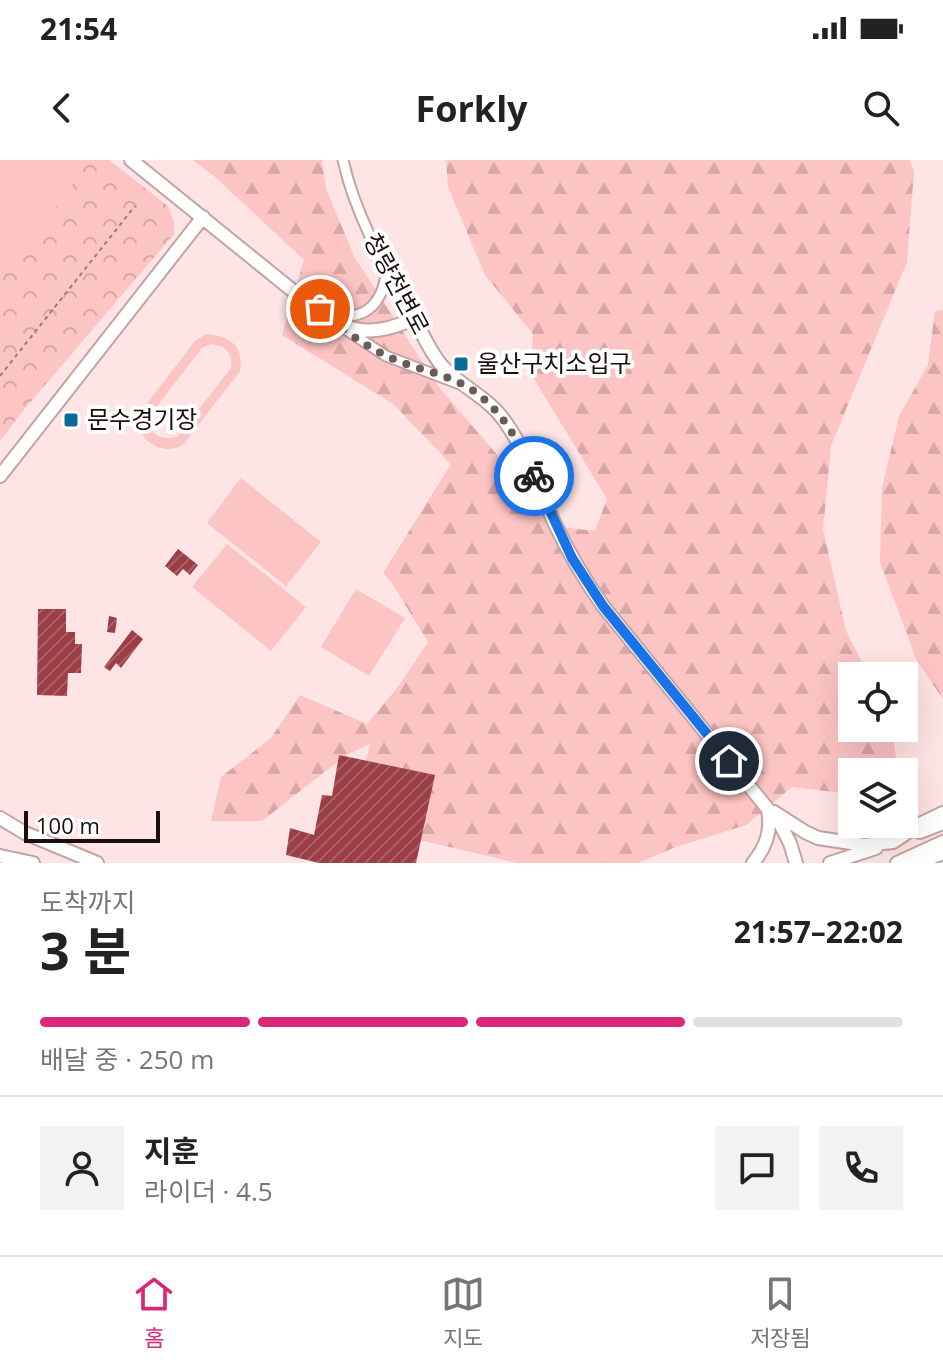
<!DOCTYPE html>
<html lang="ko">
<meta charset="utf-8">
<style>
body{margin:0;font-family:"Open Sans","Noto Sans KR",sans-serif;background:#f2f2f2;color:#222;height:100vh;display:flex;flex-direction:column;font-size:30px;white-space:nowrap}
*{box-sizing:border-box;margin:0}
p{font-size:26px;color:#767676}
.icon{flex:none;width:44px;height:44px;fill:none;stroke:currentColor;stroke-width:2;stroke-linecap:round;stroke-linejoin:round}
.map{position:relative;height:703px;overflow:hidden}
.panel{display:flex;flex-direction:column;background:#fff;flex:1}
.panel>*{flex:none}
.buttons{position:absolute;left:838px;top:502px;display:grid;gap:16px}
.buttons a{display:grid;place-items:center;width:80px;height:80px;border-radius:0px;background:#fff;box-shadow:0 8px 32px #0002;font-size:40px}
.scale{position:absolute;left:24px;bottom:20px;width:136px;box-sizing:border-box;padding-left:8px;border:4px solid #1a0f10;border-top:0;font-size:22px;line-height:28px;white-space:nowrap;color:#1a0f10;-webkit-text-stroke:6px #fff;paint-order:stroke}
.pin{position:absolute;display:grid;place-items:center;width:68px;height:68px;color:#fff;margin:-34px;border:4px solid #fff;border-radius:50%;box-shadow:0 2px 8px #0007}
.courier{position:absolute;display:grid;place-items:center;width:80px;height:80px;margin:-40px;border:6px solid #1a73e8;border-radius:50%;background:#fff;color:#222;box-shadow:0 2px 10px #0007}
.summary em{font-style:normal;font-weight:700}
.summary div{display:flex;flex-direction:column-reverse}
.summary{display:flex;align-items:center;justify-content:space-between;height:136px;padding:0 40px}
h1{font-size:52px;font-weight:700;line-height:60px}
.bar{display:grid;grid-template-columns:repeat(4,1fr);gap:12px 8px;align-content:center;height:96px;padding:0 40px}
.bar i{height:10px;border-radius:6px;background:#e0e0e0}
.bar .active{background:#db2777}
.bar p{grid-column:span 4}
.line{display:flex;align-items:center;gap:20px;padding:0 40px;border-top:2px solid #e0e0e0}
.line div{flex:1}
.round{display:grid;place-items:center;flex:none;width:84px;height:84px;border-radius:0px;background:#f2f2f2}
.status{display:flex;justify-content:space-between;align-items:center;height:56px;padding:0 40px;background:#fff;direction:ltr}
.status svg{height:22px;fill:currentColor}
header{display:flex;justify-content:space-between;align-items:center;height:104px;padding:0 40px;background:#fff;font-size:36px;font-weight:700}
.tabs{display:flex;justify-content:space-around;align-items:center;height:112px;border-top:2px solid #e0e0e0;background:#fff;font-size:22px;color:#767676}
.tabs a{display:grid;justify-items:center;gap:4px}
.tabs .active{color:#db2777}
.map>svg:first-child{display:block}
</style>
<div class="status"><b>21:54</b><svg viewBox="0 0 49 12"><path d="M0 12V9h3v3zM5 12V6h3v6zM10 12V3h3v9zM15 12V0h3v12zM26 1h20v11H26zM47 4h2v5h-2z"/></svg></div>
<header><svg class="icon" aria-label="back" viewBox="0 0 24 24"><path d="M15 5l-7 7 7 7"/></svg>Forkly<svg class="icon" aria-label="search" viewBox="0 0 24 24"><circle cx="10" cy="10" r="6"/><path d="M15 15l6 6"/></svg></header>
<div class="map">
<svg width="943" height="703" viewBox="0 0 943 703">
<defs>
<pattern id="forest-firs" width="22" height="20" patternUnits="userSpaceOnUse" patternTransform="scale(2)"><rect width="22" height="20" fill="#fcc4c3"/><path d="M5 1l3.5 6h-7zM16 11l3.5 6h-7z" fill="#d7a7a6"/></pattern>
<pattern id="park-crowns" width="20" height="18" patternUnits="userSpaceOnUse" patternTransform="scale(2)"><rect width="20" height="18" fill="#fcc4c3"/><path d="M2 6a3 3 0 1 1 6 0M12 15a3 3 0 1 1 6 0" fill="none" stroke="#d7a7a6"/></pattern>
<pattern id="building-hatch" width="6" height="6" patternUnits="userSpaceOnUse" patternTransform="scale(2)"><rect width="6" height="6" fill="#9d3e45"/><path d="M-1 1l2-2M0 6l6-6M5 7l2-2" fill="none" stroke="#a66267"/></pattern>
</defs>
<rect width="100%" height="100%" fill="#fee4e4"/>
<path fill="url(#forest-firs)" d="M 193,0 L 322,0 L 326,29 L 355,98 L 438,226 L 511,311 L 552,366 L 595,371 L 607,339 L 531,214 L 533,174 L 485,115 L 448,27 L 446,0 L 910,0 L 914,12 L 907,102 L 831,286 L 823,369 L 846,471 L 869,516 L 852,516 L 852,568 L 892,568 L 898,612 L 852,612 L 852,634 L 792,627 L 746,665 L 676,687 L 638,703 L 518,703 L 390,673 L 354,649 L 370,584 L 346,595 L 262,661 L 211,661 L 221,617 L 271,578 L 300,535 L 367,564 L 398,527 L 428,482 L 392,423 L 383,413 L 451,304 L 393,244 L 282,175 L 304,100 L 213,15 Z
M 943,150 L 943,539 L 917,501 L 880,402 L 882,328 L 899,256 L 928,205 L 935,151 Z"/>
<path fill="url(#park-crowns)" d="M 0,0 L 109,0 L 168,46 L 174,62 L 174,74 L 22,252 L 0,281 Z"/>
<path fill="#fcc4c3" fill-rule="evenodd" d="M 0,0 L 68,0 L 69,11 L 77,19 L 0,120 Z
M 206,174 C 230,176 244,185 240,211 L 183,285 C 161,297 135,280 139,254 L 195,181 ZM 211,184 C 226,186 233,192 231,208 L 178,276 C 161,282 147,274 150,255 L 202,188 Z
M 241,318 L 321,382 L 286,426 L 207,363 Z
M 227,384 L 306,447 L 271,491 L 192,427 Z
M 356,429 L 405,458 L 369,516 L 321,487 Z"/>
<path fill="url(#building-hatch)" d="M 178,389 L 198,405 L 190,415 L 183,409 L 177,416 L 165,406 Z
M 38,449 L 66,449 L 66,472 L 75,472 L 75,484 L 82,484 L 81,513 L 68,513 L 67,536 L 37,535 Z
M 109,456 L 117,458 L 115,473 L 107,472 Z
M 132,470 L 143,479 L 121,508 L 116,503 L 110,511 L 104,507 Z
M 339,595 L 435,615 L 416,703 L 319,703 L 286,695 L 290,668 L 314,675 L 322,635 L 332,636 Z"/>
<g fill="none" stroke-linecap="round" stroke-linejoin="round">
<defs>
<path id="minor" d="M 343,0 C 356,58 386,108 414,159
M 327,152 C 364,165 383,144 387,109
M 345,169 L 386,196 L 457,223"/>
<path id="major" d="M 131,0 L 308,143 C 348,173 368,179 414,159 C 424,176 433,198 447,211 C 466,229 491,240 506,263 C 527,293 539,329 554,362 C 568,392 584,419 603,446 L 780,664 L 790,683 L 796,703
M 0,316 L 203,57
M 774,652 L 805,672 L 818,678 L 864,685 L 893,682 L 920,664 L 943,653
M 0,658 L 25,673 L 97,703
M 920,672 L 943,663
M 0,696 L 33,703
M 917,699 L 933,697 L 943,693
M 753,703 C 766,687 772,671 768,651
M 830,703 L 876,688
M 897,703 L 943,682"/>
</defs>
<use href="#minor" stroke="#c3a4a4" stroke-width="13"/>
<use href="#major" stroke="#c3a4a4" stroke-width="16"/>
<path stroke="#907d7d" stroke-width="2" stroke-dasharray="4 4" stroke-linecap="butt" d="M 0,216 L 135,46"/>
<use href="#minor" stroke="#fff" stroke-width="9"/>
<use href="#major" stroke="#fff" stroke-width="12"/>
</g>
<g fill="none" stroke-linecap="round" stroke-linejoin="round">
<path stroke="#6a5a5a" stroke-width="8" stroke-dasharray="0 14.4" d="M 320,149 L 308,143 C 332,161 362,185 389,197 C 413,208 441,213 464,225 C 500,245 518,280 534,316"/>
<path stroke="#1a73e8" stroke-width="10" d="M 534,316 L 572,398 L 603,446 L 729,601"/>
</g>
<g fill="#0c6a99" stroke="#fff" stroke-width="3">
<rect x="453" y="196" width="16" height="16" rx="4"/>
<rect x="63" y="252" width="16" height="16" rx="4"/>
</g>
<g text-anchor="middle" stroke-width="8" stroke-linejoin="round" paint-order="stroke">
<g font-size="24" fill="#1a0f10" stroke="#fff">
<text transform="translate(396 124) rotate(62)" y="8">청량천변로</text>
</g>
<g font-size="24" fill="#1a0f10" stroke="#fff" text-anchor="start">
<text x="477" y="212">울산구치소입구</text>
<text x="87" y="268">문수경기장</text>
</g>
</g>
</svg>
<div class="buttons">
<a><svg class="icon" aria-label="locate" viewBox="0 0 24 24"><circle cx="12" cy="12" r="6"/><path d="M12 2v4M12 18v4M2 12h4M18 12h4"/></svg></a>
<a><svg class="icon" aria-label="layers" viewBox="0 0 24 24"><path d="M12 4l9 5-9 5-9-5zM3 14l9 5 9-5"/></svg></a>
</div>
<div class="scale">100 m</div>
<div class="pin" style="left:320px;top:149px;background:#ea580c"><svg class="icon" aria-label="bag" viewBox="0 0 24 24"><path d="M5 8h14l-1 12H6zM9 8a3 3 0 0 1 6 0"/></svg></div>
<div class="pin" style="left:729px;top:601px;background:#1f2937"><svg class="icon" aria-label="home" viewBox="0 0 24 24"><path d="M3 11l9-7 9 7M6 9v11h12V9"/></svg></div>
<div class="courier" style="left:534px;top:316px"><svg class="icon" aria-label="bike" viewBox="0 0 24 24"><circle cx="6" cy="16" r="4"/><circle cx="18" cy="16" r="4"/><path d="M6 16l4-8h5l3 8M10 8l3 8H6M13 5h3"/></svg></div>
</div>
<section class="panel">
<div class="summary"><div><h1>3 분</h1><p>도착까지</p></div><em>21:57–22:02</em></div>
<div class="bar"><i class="active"></i><i class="active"></i><i class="active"></i><i></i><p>배달 중 · 250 m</p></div>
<div class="line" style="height:144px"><a class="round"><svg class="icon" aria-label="person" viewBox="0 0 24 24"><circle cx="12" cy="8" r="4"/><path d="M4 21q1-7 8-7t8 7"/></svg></a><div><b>지훈</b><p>라이더 · 4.5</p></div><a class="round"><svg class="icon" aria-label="chat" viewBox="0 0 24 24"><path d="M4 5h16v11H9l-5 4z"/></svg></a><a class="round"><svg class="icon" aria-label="phone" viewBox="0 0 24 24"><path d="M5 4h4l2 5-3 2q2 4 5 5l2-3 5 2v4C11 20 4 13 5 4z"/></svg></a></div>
</section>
<nav class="tabs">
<a class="active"><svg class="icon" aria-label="home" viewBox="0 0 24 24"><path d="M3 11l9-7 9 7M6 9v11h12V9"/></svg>홈</a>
<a><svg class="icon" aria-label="map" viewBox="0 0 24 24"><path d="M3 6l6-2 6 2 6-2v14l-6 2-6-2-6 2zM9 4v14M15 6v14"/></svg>지도</a>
<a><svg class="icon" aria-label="saved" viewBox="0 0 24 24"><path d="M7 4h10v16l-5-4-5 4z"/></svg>저장됨</a>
</nav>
